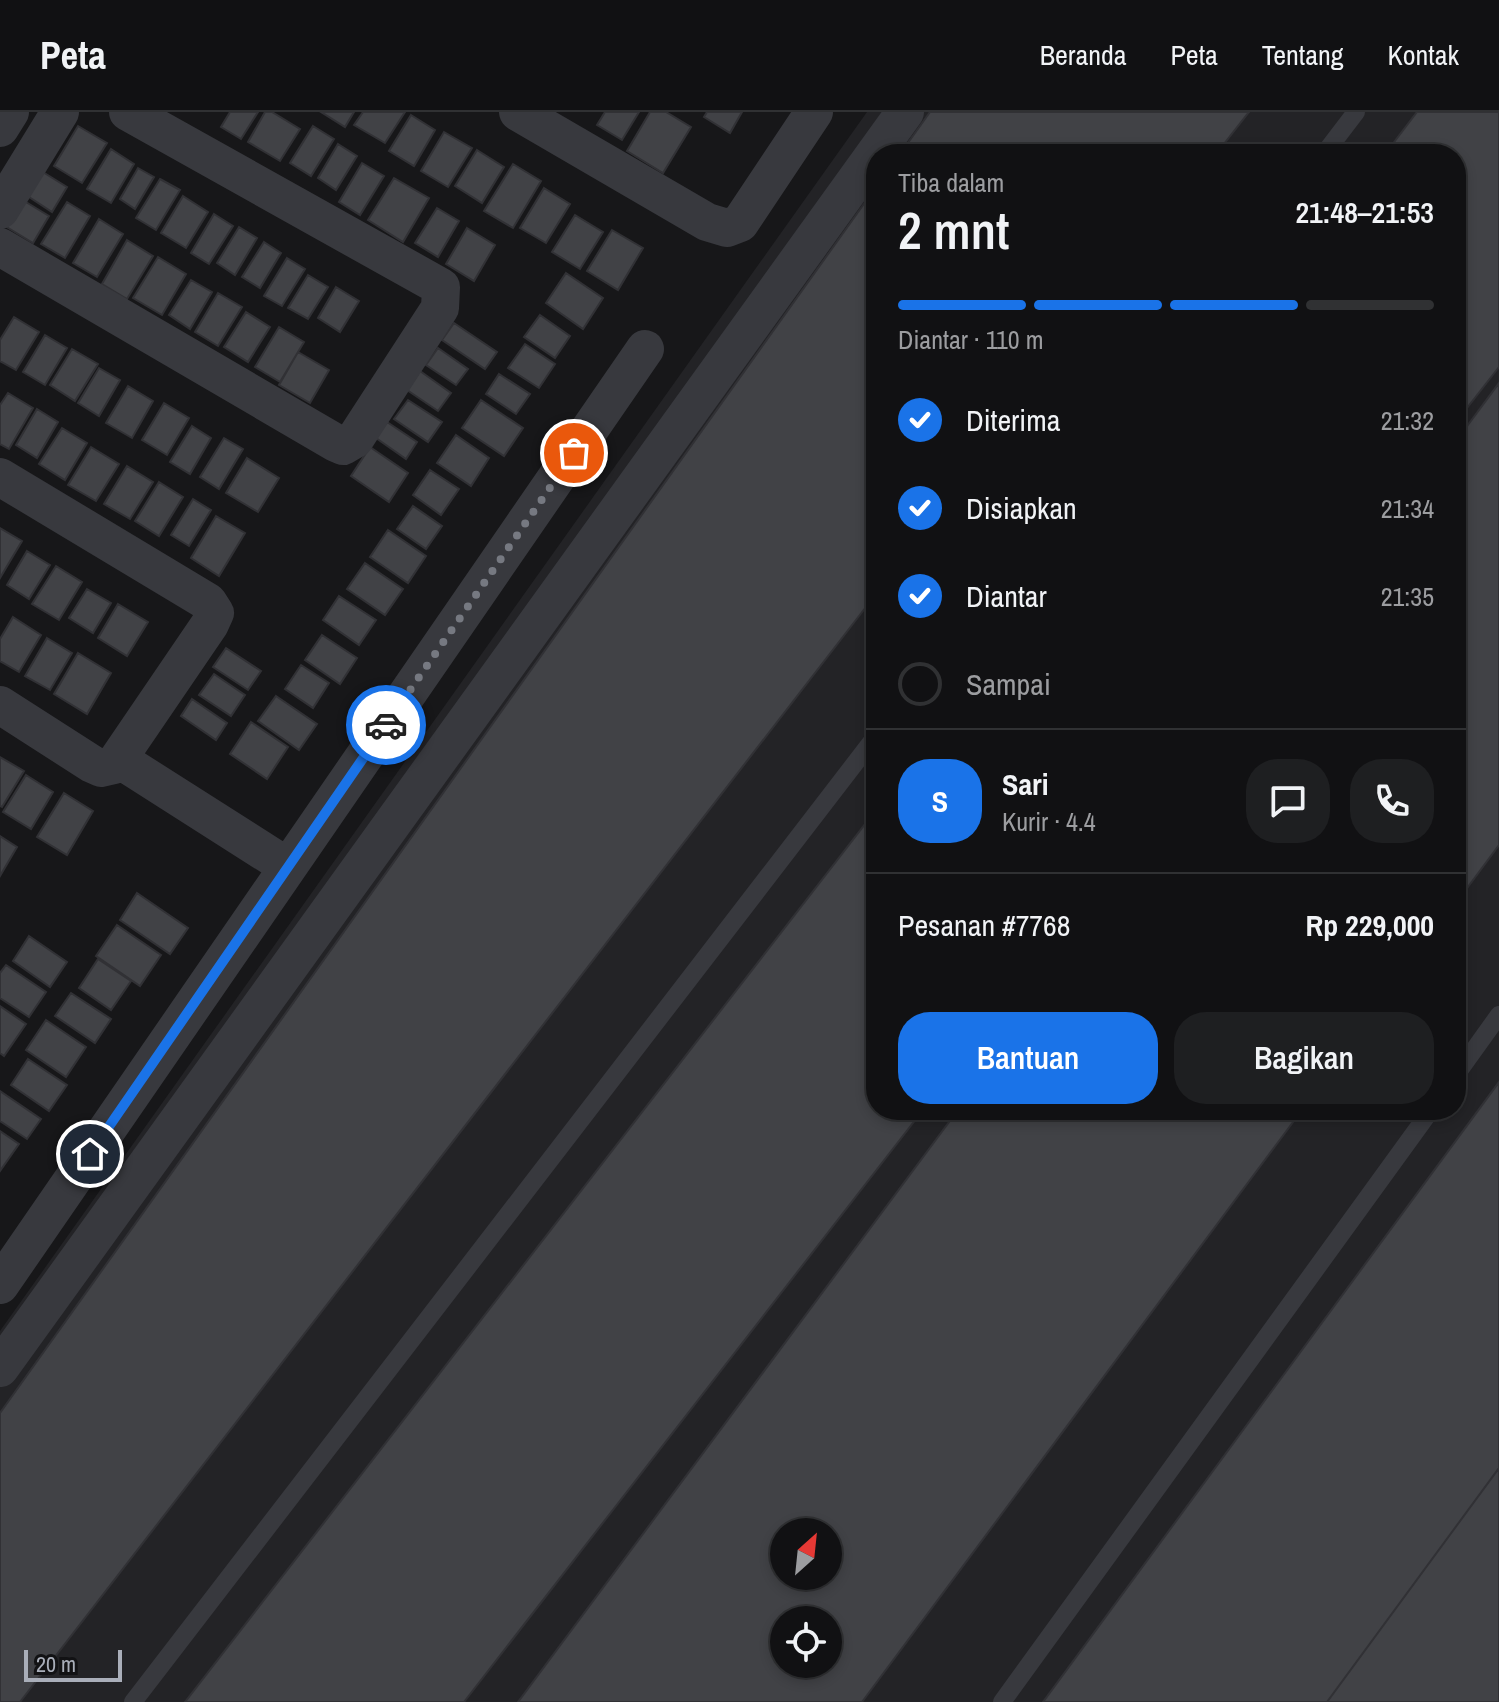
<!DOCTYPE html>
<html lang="id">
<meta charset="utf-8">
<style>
body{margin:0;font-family:"Archivo Narrow",sans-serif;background:#1e1f21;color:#f1f3f6;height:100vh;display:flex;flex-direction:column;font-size:30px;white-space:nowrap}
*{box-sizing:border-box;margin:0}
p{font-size:26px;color:#9c9da0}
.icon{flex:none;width:44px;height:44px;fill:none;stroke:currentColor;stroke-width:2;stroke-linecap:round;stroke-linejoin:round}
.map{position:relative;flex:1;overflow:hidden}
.sheet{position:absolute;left:866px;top:32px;width:600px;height:976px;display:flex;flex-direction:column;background:#111113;border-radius:32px;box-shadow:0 4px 12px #0003,0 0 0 2px #303133}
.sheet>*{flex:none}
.needle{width:52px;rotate:27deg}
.controls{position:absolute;left:770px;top:1406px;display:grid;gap:16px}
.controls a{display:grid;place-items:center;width:72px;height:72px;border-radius:50%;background:#111113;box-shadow:0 4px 12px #0003,0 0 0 2px #303133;font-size:40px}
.scale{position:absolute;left:24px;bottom:20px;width:98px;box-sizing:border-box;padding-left:8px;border:4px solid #a9aeb9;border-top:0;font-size:22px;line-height:28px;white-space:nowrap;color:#a9aeb9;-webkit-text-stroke:6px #121214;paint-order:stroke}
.pin{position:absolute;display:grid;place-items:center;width:68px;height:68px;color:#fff;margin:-34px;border:4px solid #fff;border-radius:50%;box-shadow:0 2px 8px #0007}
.courier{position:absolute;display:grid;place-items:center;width:80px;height:80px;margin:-40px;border:6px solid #1a73e8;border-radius:50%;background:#fff;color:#222;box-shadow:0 2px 10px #0007}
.overview em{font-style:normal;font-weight:600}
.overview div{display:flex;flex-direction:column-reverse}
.overview{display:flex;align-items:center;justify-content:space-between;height:136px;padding:0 32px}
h1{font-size:52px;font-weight:600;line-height:60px}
.bar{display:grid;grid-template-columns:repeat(4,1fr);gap:12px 8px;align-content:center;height:96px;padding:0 32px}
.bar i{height:10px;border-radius:6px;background:#303133}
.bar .on{background:#1a73e8}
.bar p{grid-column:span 4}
.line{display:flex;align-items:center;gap:20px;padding:0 32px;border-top:2px solid #303133}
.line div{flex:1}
.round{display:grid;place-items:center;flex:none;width:84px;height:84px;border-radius:32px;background:#1e1f21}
ol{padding:0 32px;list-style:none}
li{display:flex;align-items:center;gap:24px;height:88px}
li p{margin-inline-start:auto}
li .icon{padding:8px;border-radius:50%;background:#1a73e8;color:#fff;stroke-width:4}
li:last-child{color:#9c9da0}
li i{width:44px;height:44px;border:4px solid #303133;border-radius:50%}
.button{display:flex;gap:16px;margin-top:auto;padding:16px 32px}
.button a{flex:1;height:92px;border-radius:32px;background:#1a73e8;color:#fff;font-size:32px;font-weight:600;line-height:92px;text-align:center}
.button a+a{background:#1e1f21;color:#f1f3f6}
header{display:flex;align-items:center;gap:48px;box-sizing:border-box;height:112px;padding:0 40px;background:#111113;border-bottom:2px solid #303133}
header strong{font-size:38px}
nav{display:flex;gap:44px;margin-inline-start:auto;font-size:28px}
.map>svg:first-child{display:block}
</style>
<header>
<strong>Peta</strong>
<nav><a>Beranda</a><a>Peta</a><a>Tentang</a><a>Kontak</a></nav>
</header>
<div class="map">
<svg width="1499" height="1590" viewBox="0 0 1499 1590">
<rect width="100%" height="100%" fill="#171719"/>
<path fill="#232326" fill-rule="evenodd" d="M 867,0 L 1499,0 L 1499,1590 L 0,1590 L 0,1219 ZM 876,42 L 1456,42 L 1456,998 L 876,998 ZM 784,1420 L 828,1420 L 828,1464 L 784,1464 ZM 784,1508 L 828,1508 L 828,1552 L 784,1552 Z"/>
<path fill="#414246" stroke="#313135" stroke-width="2" fill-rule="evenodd" d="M 230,0 L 258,0 L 241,27 L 221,15 Z
M 265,0 L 272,0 L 300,17 L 280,49 L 248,30 Z
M 321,0 L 354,0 L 345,15 Z
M 363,0 L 405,0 L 385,31 L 354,13 Z
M 605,0 L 639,0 L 622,28 L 597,13 Z
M 650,0 L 666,0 L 691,15 L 663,61 L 627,39 Z
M 707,0 L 742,0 L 730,21 L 704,5 Z
M 930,0 L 1249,0 L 1216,42 L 900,42 Z
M 1417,0 L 1499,0 L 1499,255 L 1456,310 L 1456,42 L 1385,42 Z
M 411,3 L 435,18 L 414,54 L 389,39 Z
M 78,14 L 107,31 L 82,71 L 54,54 Z
M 313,14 L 334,27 L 311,64 L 290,51 Z
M 444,20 L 472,36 L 448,75 L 421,59 Z
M 338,32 L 357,44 L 336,78 L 318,66 Z
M 111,37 L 134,52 L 111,91 L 87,77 Z
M 477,38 L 504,55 L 482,91 L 455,74 Z
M 362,51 L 384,64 L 360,103 L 339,90 Z
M 513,52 L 541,69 L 513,116 L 484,99 Z
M 138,56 L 154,65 L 135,97 L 120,87 Z
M 38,57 L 67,75 L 52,100 L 23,81 Z
M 394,66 L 429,86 L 403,130 L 368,108 Z
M 160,67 L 180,78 L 156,118 L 136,106 Z
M 876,75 L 876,482 L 20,1590 L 0,1590 L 0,1301 Z
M 544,76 L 570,92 L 546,131 L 520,116 Z
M 183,84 L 208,100 L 186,136 L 161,121 Z
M 21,87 L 49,104 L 33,131 L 5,114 Z
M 67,90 L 90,104 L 65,146 L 41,132 Z
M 437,96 L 459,109 L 438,145 L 415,131 Z
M 214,102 L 233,114 L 209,152 L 191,141 Z
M 575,103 L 603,120 L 580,157 L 552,140 Z
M 99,107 L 123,122 L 97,165 L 73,151 Z
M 239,115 L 257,126 L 235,163 L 217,151 Z
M 467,116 L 495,133 L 474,169 L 446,152 Z
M 612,118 L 643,136 L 618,178 L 587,159 Z
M 127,128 L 153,144 L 127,187 L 102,172 Z
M 264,130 L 281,141 L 260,176 L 242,165 Z
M 158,145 L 186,162 L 162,203 L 133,186 Z
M 287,146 L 305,157 L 282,194 L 264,184 Z
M 566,161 L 603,186 L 583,217 L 546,191 Z
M 308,163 L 328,175 L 308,207 L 288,196 Z
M 191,168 L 212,180 L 190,217 L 169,203 Z
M 336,175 L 359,189 L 340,220 L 318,206 Z
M 218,181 L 242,195 L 218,234 L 195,220 Z
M 246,200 L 270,215 L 248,250 L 224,235 Z
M 540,203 L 570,224 L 555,246 L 524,225 Z
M 14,205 L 39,220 L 16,258 L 0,249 L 0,228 Z
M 454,211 L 497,240 L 485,257 L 442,228 Z
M 279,215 L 304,230 L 280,270 L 255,255 Z
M 45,223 L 67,236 L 45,273 L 23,260 Z
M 525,232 L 555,252 L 539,276 L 508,256 Z
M 438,236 L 468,257 L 456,273 L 426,253 Z
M 72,237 L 98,252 L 75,289 L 50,273 Z
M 298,240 L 329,258 L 310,291 L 279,273 Z
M 99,256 L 120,268 L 99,304 L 78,291 Z
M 420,259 L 451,281 L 438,299 L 407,278 Z
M 499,262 L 530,282 L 516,302 L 486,282 Z
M 1499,271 L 1499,733 L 1456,791 L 1456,329 Z
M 128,274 L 153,289 L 132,326 L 106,311 Z
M 8,281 L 33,296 L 9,337 L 0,332 L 0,293 Z
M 408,288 L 442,310 L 428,330 L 394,307 Z
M 481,288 L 523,316 L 504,344 L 462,316 Z
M 164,291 L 189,306 L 167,343 L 142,328 Z
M 37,297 L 58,310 L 37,346 L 16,333 Z
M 387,310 L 417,330 L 406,347 L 376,326 Z
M 192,314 L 211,326 L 190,362 L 170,350 Z
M 62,316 L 87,331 L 65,368 L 39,352 Z
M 456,323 L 489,346 L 471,374 L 437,351 Z
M 224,326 L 243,337 L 219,377 L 200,365 Z
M 91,335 L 119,352 L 96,389 L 68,373 Z
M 370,335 L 408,361 L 389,390 L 351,364 Z
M 247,346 L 279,366 L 258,400 L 226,381 Z
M 127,354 L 153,370 L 130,407 L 104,392 Z
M 430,358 L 459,377 L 441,403 L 413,383 Z
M 159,370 L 183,385 L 159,424 L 135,409 Z
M 193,387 L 211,398 L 189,434 L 171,423 Z
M 413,394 L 442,414 L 426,437 L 397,417 Z
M 216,404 L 245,421 L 219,464 L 191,446 Z
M 0,416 L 22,429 L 0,466 Z
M 388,418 L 426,444 L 408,471 L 370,445 Z
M 27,439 L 50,453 L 29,487 L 7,473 Z
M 365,451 L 403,477 L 385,503 L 347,477 Z
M 56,454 L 82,470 L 59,508 L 32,492 Z
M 87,477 L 111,491 L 93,521 L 69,506 Z
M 339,484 L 376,508 L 359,533 L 323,508 Z
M 118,492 L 148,510 L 127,544 L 98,526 Z
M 13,505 L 41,523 L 19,560 L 0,549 L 0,527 Z
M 322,523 L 357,546 L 340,572 L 305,548 Z
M 47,526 L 72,541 L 50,578 L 25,564 Z
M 226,536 L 261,559 L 248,578 L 213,555 Z
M 78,541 L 111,561 L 87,602 L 54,582 Z
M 301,553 L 329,571 L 313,596 L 285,577 Z
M 214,562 L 245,583 L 231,604 L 199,583 Z
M 276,584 L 317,612 L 299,638 L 258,609 Z
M 192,587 L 227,611 L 216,628 L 181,604 Z
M 251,610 L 288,635 L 267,667 L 230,642 Z
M 0,645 L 24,659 L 2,695 L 0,694 Z
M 26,663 L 53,680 L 31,717 L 3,700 Z
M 64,681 L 93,699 L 67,743 L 37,725 Z
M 876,698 L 876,998 L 923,998 L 464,1590 L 185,1590 Z
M 0,724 L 17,735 L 0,764 Z
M 137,781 L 188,816 L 170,842 L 120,808 Z
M 117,813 L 161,843 L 140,874 L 96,844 Z
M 29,824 L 67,850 L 50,875 L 13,849 Z
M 98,847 L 131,869 L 111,898 L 79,876 Z
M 6,853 L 46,880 L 29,905 L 0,886 L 0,861 Z
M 71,881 L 111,907 L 95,931 L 55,904 Z
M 0,894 L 26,912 L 4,944 L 0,941 Z
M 46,908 L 86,935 L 66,965 L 26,938 Z
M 28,947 L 67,973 L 49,999 L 11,973 Z
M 1499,970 L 1499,1356 L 1327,1590 L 1043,1590 Z
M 0,979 L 41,1007 L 27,1027 L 0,1009 Z
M 958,998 L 1302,998 L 862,1590 L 518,1590 ZM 784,1420 L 828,1420 L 828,1464 L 784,1464 ZM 784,1508 L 828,1508 L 828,1552 L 784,1552 Z
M 0,1019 L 19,1032 L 0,1059 Z
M 1499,1356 L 1499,1590 L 1327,1590 Z"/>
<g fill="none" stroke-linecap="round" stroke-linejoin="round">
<path stroke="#38393e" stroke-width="18" d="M 1324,42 L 1356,0
M 1456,963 L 1499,903
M 133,1590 L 876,624
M 1002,1590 L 1431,998"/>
<path stroke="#38393e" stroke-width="38" d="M 518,0 L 707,110 L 727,116 L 740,111 L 814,0
M 0,16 L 10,0
M 0,98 L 60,0
M 0,135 L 336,331 L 343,334 L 355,327 L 440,196 L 441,175 L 128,0
M 0,365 L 208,490 L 215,501 L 210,512 L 114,653 L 101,656 L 92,652 L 0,593
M 120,648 L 288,755
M 0,1173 L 645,237
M 0,1256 L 905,0"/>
</g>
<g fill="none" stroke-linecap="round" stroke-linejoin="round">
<path stroke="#767981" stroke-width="8" stroke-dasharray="0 14.4" d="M 386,613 L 574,341"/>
<path stroke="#1a73e8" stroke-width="10" d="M 90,1042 L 386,613"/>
</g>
</svg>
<div class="controls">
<a><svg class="needle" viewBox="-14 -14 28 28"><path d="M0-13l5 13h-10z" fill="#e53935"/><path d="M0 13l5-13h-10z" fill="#9c9da0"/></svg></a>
<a><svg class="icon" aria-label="locate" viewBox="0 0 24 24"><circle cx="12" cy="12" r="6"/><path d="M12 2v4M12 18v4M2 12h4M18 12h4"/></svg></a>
</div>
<div class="scale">20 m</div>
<div class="pin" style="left:574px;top:341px;background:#ea580c"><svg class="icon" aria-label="bag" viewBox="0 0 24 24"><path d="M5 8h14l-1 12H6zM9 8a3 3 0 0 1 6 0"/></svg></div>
<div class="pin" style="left:90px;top:1042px;background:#1f2937"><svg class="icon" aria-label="home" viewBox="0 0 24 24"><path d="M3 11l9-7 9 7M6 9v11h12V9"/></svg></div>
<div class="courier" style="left:386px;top:613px"><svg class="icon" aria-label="car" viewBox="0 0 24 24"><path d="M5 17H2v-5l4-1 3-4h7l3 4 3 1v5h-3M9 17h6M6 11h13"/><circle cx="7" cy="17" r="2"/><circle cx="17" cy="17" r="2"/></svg></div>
<section class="sheet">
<div class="overview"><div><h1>2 mnt</h1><p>Tiba dalam</p></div><em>21:48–21:53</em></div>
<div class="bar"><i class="on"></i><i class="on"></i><i class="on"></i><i></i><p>Diantar · 110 m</p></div>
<ol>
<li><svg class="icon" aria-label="check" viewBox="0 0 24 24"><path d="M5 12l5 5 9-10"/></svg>Diterima<p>21:32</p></li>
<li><svg class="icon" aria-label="check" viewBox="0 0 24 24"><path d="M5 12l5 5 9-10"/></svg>Disiapkan<p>21:34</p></li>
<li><svg class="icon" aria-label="check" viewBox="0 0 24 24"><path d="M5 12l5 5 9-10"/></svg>Diantar<p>21:35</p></li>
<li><i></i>Sampai</li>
</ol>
<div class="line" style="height:144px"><b class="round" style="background:#1a73e8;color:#fff">S</b><div><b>Sari</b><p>Kurir · 4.4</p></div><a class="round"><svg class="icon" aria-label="chat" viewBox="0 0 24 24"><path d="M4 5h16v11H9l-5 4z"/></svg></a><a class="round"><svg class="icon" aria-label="phone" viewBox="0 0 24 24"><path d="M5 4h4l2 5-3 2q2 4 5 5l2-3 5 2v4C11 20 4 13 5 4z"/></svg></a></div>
<div class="line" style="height:104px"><div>Pesanan #7768</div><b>Rp 229,000</b></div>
<div class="button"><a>Bantuan</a><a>Bagikan</a></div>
</section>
</div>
